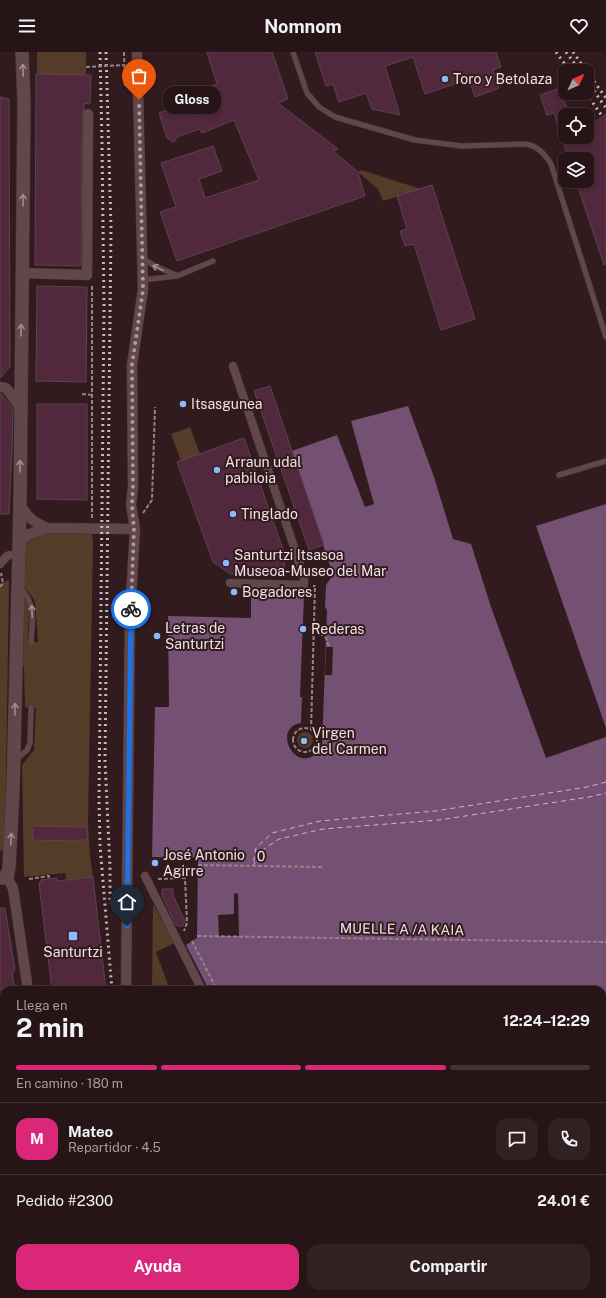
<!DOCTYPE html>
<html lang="es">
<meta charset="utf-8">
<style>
body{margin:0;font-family:"Public Sans",sans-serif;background:#322123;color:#f1f3f6;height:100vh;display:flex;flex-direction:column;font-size:15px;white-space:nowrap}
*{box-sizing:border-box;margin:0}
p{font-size:13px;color:#a49ea1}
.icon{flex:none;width:22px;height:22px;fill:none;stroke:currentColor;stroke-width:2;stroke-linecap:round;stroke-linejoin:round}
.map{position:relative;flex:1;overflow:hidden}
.panel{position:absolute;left:0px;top:934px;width:606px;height:312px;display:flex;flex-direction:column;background:#261416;border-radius:12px 12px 0 0;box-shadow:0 2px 6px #0003,0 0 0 1px #423335}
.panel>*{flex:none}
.needle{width:26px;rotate:46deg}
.buttons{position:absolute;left:558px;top:12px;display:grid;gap:8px}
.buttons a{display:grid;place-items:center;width:36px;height:36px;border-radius:8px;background:#261416;box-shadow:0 2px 6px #0003,0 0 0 1px #423335;font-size:20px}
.pin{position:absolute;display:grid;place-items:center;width:34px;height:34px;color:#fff;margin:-41px -17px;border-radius:50% 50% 50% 0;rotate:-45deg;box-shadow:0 0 4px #0007}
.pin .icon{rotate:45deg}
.courier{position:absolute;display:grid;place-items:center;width:40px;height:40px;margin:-20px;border:3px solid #1a73e8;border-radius:50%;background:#fff;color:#222;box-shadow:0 1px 5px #0007}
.bubble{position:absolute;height:28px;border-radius:12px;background:#261416;box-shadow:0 2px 6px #0003,0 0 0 1px #423335;font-size:13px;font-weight:700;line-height:28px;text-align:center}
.summary em{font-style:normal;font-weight:700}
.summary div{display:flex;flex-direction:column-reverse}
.summary{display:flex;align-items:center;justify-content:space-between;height:68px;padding:0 16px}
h1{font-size:26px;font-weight:700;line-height:30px}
.bar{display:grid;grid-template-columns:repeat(4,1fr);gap:6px 4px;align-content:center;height:48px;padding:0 16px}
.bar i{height:5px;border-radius:3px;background:#423335}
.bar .selected{background:#db2777}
.bar p{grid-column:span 4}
.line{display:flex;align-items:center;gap:10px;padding:0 16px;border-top:1px solid #423335}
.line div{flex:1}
.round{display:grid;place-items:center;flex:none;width:42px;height:42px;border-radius:12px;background:#322123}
.primary-button{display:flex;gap:8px;margin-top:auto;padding:8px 16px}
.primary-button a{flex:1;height:46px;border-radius:12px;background:#db2777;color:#fff;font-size:16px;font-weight:700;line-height:46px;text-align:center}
.primary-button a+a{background:#322123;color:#f1f3f6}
header{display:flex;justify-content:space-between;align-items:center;height:52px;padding:0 16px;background:#261416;font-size:18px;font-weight:700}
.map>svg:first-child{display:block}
</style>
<header><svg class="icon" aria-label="menu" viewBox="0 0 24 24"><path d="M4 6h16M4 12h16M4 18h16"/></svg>Nomnom<svg class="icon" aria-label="heart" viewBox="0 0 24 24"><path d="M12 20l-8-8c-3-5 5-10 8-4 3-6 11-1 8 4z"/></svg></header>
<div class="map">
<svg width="606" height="1246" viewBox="0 0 606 1246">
<rect width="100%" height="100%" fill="#321b1e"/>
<path fill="#543c29" d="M 37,0 L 86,0 L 86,23 L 37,22 Z
M 361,118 L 421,137 L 383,149 L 378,137 L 358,120 Z
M 190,375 L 200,402 L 181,409 L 171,382 Z
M 37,482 L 92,482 L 93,491 L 88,772 L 90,803 L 93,825 L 66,828 L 65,821 L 24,825 L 22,713 L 34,698 L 36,656 L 25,655 L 24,614 L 23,614 L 24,546 L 29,556 L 28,590 L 38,590 L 35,550 L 33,546 L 24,534 L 25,493 L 30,487 Z
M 9,528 L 5,795 L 0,800 L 0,532 Z
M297 688a8 8 0 1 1 16 0a8 8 0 1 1-16 0Z
M 153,852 L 174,891 L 156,900 L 170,938 L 152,938 Z
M 4,949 L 4,1024 L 3,1024 L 0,1016 L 0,952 Z
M 169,1242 L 349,1242 L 351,1246 L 170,1246 Z"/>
<path fill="#745173" d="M 408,354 L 434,425 L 453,487 L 471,492 L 491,555 L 546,706 L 606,685 L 606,1246 L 364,1246 L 362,1242 L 602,1242 L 602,938 L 209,938 L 186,893 L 197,886 L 198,806 L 152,805 L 155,655 L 169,655 L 168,564 L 251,566 L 251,540 L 304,542 L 300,645 L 302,645 L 301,671 C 269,676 299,730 322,694 L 327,559 L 325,554 L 326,533 L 333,523 L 292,399 L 337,383 L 365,455 L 374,452 L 351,369 Z
M 606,452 L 606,676 L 536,474 Z"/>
<path fill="#321b1e" d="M 326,595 L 333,595 L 332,623 L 325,623 Z
M 238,841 L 239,884 L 219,884 L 218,863 L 234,862 L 234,842 Z"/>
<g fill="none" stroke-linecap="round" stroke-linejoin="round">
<path stroke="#e1a8e0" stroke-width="1" stroke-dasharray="5 4" stroke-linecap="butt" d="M 606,730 L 587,735 L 435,759 L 320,769 L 272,781 L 256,796 L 253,814 L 261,799 L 279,787 L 323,777 L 439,768 L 589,745 L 606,741"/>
</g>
<path fill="#52283d" stroke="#5b444f" d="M 207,0 L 272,0 L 288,47 L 278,51 L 338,97 L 333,99 L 358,120 L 365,144 L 177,209 L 160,160 L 176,155 L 161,111 L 213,94 L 222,119 L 199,127 L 205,146 L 259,128 L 234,68 L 202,81 L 200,77 L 177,85 L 174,90 L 167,86 L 159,61 L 182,53 L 196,64 L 189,41 L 217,32 Z
M 315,0 L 496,0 L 501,15 L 493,18 L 499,36 L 475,45 L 469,27 L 425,42 L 413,5 L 385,14 L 400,63 L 372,57 L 366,41 L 339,50 L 333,32 L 326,34 Z
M 36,22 L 91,23 L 90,52 L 84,51 L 84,57 L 82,62 L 81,214 L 35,213 Z
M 560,36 L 569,63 L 565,63 L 565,85 L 587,85 L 587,76 L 606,62 L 606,212 L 604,213 L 576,129 L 587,129 L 587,107 L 569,107 L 554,61 L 547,63 L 540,43 Z
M 0,45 L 9,47 L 10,315 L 0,326 Z
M 432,133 L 475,267 L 441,278 L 414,192 L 405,194 L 400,179 L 407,177 L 397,144 Z
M 37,234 L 87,235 L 86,330 L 36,329 Z
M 270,334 L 324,493 L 309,498 L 254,339 Z
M 0,342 L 1,342 L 13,356 L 12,397 L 9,462 L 0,462 Z
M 37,352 L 87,352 L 87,448 L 37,447 Z
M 244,386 L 284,500 L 285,523 L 230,522 L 213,510 L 177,410 Z
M 33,774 L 87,775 L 87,788 L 81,788 L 78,789 L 33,788 Z
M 93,825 L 106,938 L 52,938 L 39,831 L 41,830 L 41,828 L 57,826 L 57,829 Z
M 162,837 L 173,837 L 173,843 L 185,869 L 183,874 L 178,874 L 175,872 L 162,843 Z
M 0,856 L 5,856 L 15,918 L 12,921 L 15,938 L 0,938 Z"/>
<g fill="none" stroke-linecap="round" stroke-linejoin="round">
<defs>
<path id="service" d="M 293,0 L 307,41 L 319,55 L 335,65 L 415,88 L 462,94 L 526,92 C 538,94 545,102 551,112 L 606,285
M 142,206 L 155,214 L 176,223
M 142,228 L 177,224 L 213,209
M 559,423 L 606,409
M 20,535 C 37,554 32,568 31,591
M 16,708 L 27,698 L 30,691 L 31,656"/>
<path id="pedestrian" d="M 0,512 L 7,504 L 10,503
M 230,531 L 304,533 L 304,526 L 296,501 L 233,314
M 145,824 L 202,938
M 355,1242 L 357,1246"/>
<path id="minor" d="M 22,221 L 87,223 L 88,62
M 0,335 L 6,336 L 21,356
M 20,453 C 29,467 32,469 47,476
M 18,490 L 29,482 L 47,476 L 135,477
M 7,826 L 13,836 L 28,938
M 126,938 L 130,563 L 135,477 L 131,453 L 133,434 L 132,313 L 143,237 L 137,0
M 148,1242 L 149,1246"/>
<path id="tertiary" d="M 0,826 L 7,826 L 9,815 L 13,739 L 20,453 L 24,51 L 22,0
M 0,1095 L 4,1113
M 29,1242 L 30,1246"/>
</defs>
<use href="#service" stroke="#493638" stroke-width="6"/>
<use href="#pedestrian" stroke="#493638" stroke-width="9"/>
<use href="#minor" stroke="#493638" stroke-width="11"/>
<use href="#tertiary" stroke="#493638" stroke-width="14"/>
<path stroke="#968385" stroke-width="2" stroke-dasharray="4 2" stroke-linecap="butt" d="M 124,0 L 125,35
M 82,342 L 92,343
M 143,461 L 152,448 L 155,355
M 92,466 L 92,232
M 0,535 L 3,531 L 1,521
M 315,578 L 326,586 L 329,595
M293 688a12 12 0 1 1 24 0a12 12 0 1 1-24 0Z
M 311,678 L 315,534 L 313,534
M 198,813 L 323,815
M 29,827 L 49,824 L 49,827
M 158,827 L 185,826 L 187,871 L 184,879
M 197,884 L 606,890
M 192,889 L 217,938
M 602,953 L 606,953
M 602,1004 L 606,1004
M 602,1046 L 606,1046
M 602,1086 L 606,1086
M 0,1179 L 1,1184
M 0,1183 L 3,1198 L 2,1215 L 4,1214
M 0,1227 L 4,1226
M 0,1236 L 4,1235 L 4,1234
M 100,1242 L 100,1246"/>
<use href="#service" stroke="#61474a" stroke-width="5"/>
<use href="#pedestrian" stroke="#61474a" stroke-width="8"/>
<use href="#minor" stroke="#61474a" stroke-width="10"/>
<use href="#tertiary" stroke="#61474a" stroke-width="13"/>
<path stroke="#c8b7b8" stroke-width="3" stroke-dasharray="2 4" stroke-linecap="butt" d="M 100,0 L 102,91 L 104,256 L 99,749 L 100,793 L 112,938
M 106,0 L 111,176 L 105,709 L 110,815 L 110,852
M 556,0 L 570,19
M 566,0 L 580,19
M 573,0 L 606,46
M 587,29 L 606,56
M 586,41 L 602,64
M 120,1242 L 120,1246
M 127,1242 L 128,1246"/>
<path stroke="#968385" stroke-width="2" stroke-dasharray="4 2" stroke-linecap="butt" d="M 86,15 L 125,13"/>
</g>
<defs><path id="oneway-shaft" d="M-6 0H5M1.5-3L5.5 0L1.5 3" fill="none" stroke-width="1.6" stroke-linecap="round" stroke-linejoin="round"/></defs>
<g stroke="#a28d8f">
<use href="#oneway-shaft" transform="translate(23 18) rotate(-93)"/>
<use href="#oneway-shaft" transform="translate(23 148) rotate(-90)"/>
<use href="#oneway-shaft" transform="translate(158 216) rotate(-154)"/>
<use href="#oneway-shaft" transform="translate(21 278) rotate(-89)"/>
<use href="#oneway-shaft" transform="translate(20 414) rotate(-90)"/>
<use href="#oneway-shaft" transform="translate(32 559) rotate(-92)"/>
<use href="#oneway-shaft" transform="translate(15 657) rotate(-89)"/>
<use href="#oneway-shaft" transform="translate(11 787) rotate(-87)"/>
</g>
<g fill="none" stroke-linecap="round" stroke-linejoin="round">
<path stroke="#af9c9e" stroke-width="4" stroke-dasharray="0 7.2" d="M 131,557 L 134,477 L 132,453 L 133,434 L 132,313 L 143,238 L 139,48"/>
<path stroke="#1a73e8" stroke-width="5" d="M 127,874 L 131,557"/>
</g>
<g fill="#8cb9fc" stroke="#321b1e" stroke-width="1.5">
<circle cx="445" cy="27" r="4"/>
<circle cx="183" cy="352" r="4"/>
<circle cx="217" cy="418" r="4"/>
<circle cx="233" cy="462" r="4"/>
<circle cx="226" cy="511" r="4"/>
<circle cx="234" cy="540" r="4"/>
<circle cx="303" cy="577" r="4"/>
<circle cx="157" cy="584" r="4"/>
<circle cx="304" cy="689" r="4"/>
<circle cx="155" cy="811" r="4"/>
<rect x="68" y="879" width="10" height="10" rx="2"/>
</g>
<g text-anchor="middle" stroke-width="4" stroke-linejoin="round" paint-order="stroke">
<g font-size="14" fill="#f2e2e3" stroke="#321b1e" text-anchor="start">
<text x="453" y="32">Toro y Betolaza</text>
<text x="191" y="357">Itsasgunea</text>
<text x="225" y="415">Arraun udal<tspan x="225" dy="16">pabiloia</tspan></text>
<text x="241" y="467">Tinglado</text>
<text x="234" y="508">Santurtzi Itsasoa<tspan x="234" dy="16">Museoa-Museo del Mar</tspan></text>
<text x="242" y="545">Bogadores</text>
<text x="165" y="581">Letras de<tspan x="165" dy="16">Santurtzi</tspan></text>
<text x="311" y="582">Rederas</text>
<text x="312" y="686">Virgen<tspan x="312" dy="16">del Carmen</tspan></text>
<text x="163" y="808">José Antonio<tspan x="163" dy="16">Agirre</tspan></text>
<text x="73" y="905" text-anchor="middle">Santurtzi</text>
</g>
<g font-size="14" fill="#f2e2e3" stroke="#321b1e">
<text transform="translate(261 804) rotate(1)" y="5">0</text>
<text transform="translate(402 877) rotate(1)" y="5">MUELLE A /A KAIA</text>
</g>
</g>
</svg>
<div class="buttons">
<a><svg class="needle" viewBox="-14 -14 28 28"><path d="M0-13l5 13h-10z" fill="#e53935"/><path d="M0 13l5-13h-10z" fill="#a49ea1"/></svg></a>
<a><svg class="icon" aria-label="locate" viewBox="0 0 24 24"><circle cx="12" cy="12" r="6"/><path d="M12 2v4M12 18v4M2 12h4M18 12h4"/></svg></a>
<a><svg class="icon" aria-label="layers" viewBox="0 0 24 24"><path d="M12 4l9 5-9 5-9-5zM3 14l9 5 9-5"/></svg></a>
</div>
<div class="pin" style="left:139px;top:48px;background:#ea580c"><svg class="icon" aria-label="bag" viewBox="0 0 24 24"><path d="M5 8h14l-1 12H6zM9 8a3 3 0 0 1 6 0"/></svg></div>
<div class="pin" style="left:127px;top:874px;background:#1f2937"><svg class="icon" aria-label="home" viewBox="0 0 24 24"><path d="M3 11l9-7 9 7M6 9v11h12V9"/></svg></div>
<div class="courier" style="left:131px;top:557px"><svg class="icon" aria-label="bike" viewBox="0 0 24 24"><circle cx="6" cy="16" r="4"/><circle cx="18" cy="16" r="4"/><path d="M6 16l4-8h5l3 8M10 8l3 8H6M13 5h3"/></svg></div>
<div class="bubble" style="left:163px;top:34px;width:58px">Gloss</div>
<section class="panel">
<div class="summary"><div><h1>2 min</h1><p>Llega en</p></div><em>12:24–12:29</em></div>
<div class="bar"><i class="selected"></i><i class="selected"></i><i class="selected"></i><i></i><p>En camino · 180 m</p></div>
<div class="line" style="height:72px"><b class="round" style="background:#db2777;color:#fff">M</b><div><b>Mateo</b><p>Repartidor · 4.5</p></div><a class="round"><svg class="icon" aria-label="chat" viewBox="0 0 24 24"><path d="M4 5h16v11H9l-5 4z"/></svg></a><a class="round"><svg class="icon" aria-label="phone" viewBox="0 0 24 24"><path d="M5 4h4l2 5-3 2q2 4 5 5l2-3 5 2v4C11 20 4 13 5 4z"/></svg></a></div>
<div class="line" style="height:52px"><div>Pedido #2300</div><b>24.01 €</b></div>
<div class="primary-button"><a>Ayuda</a><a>Compartir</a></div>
</section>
</div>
